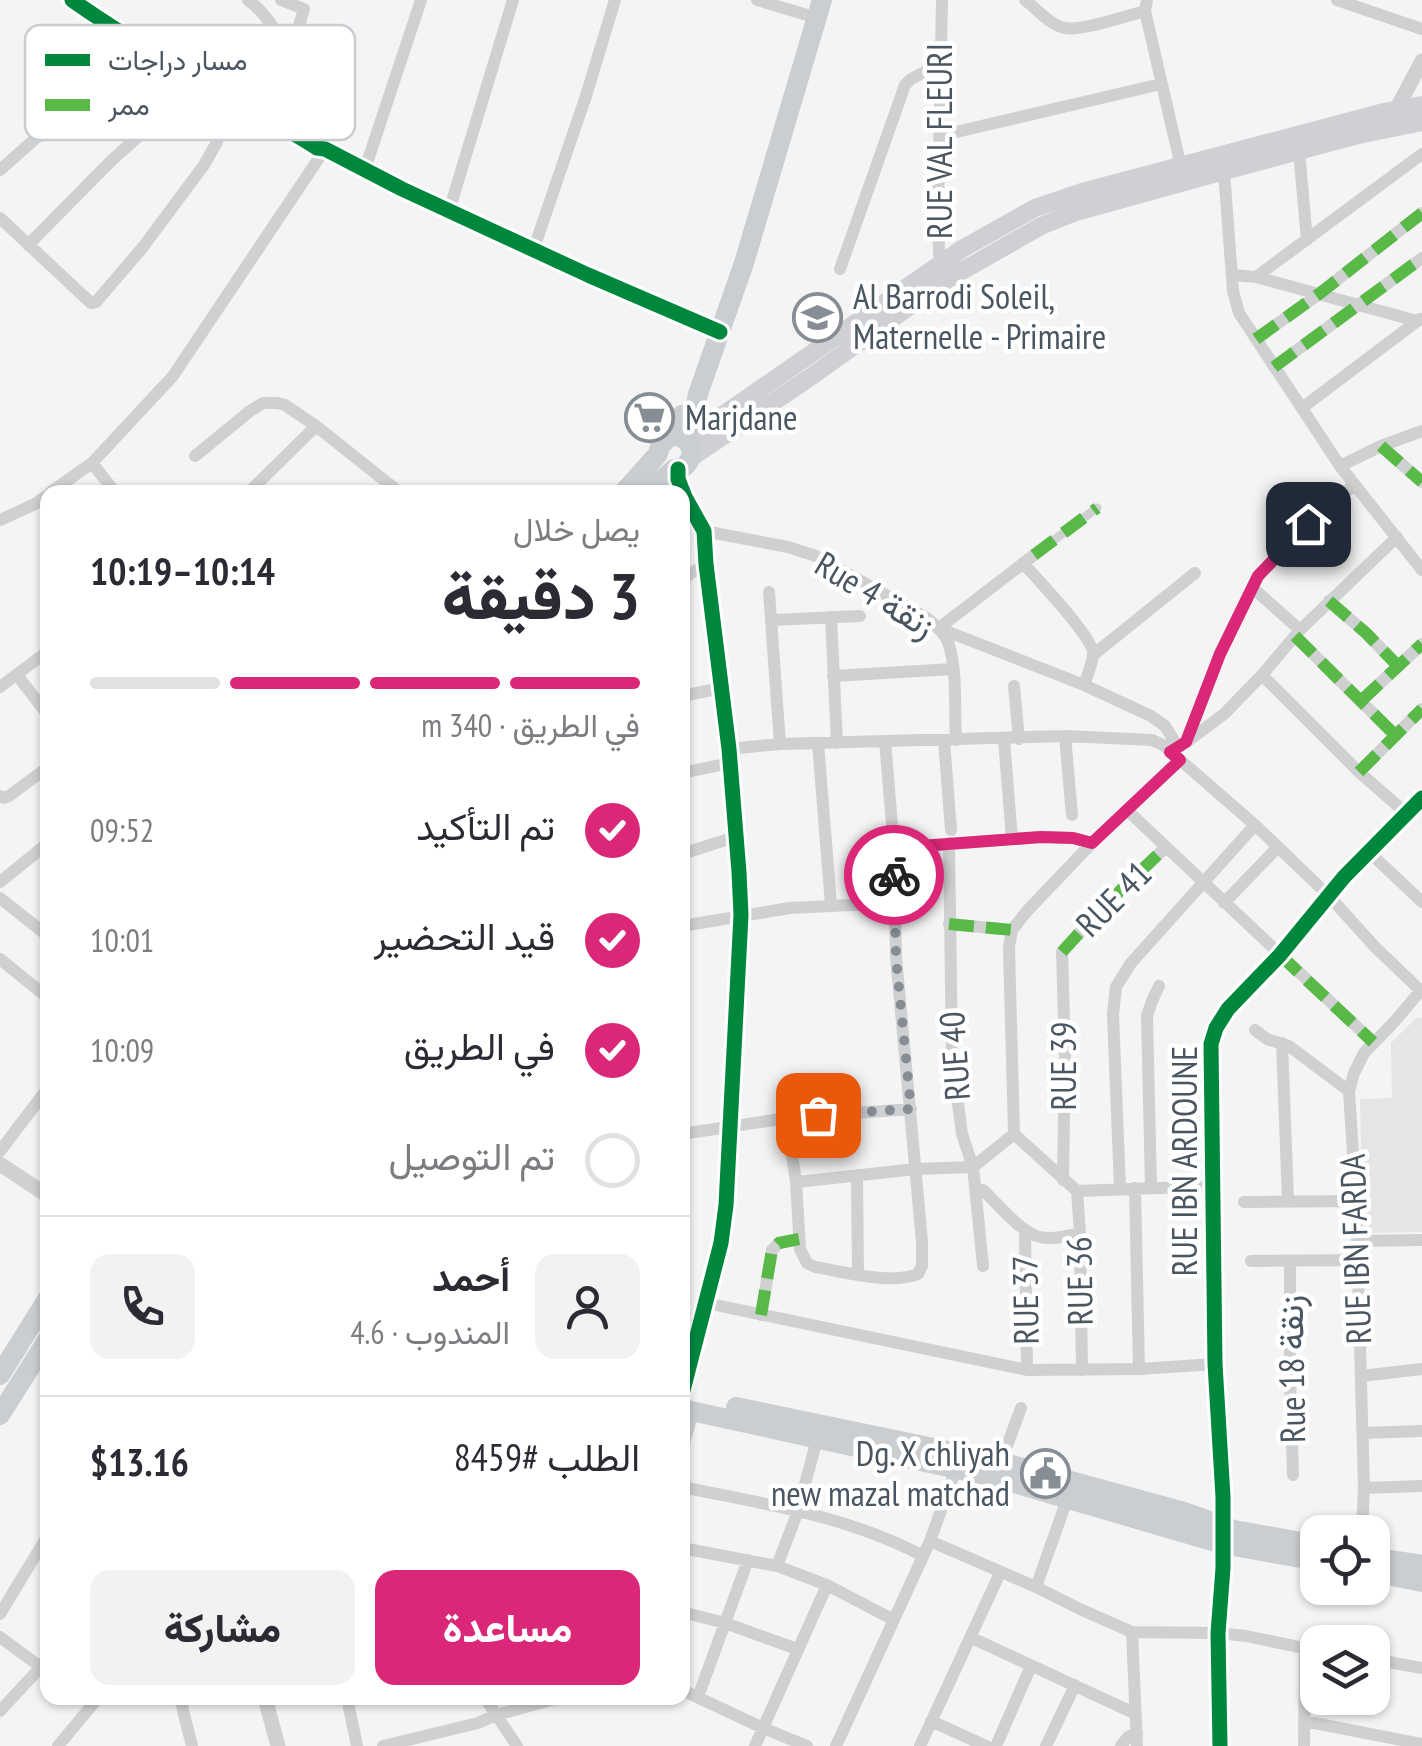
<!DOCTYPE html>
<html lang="ar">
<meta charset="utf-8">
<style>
body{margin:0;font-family:"PT Sans Narrow",Vazirmatn,sans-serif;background:#f2f2f3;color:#2b2b33;direction:rtl;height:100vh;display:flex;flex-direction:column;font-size:38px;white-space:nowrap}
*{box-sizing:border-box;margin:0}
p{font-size:32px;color:#7c7c81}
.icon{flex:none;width:55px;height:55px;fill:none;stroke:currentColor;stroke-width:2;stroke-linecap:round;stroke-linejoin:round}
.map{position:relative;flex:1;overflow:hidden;direction:ltr}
.side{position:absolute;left:40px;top:485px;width:650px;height:1220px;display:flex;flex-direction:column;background:#fff;border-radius:20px;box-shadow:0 2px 8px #0004;direction:rtl}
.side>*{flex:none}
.tools{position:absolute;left:1300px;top:1515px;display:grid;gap:20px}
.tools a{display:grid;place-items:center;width:90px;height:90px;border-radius:20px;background:#fff;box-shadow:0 2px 8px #0004;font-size:50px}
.pin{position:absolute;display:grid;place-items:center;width:85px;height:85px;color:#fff;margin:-42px;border-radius:20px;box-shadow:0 5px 15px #0006}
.courier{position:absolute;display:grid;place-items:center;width:100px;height:100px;margin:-50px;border:8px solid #db2777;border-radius:50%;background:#fff;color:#222;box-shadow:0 2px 12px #0007}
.summary em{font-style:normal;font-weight:800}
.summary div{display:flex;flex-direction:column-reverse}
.summary{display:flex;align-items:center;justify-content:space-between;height:170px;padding:0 50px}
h1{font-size:65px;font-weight:800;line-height:75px}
.bar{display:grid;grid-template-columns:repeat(4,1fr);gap:15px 10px;align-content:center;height:120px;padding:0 50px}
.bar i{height:12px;border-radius:8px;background:#e1e1e2}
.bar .on{background:#db2777}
.bar p{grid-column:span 4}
.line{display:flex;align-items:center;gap:25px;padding:0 50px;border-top:2px solid #e1e1e2}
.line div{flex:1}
.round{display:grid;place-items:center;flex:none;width:105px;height:105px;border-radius:20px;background:#f2f2f3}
ol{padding:0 50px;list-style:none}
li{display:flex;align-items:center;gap:30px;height:110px}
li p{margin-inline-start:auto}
li .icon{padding:10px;border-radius:50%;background:#db2777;color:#fff;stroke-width:4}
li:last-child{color:#7c7c81}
li i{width:55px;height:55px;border:5px solid #e1e1e2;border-radius:50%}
.cta{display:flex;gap:20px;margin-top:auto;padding:20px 50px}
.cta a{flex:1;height:115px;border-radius:20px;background:#db2777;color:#fff;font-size:40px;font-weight:800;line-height:115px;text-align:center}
.cta a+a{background:#f2f2f3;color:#2b2b33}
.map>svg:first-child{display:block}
</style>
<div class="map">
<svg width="1422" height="1746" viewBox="0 0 1422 1746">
<rect width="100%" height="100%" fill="#f4f4f4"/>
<path fill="#e6e5e6" d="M 1416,1018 L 1422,1018 L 1422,1232 L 1363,1233 L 1360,1099 L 1392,1098 L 1391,1043 Z"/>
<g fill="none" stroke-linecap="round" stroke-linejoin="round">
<path stroke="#ced0d2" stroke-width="9" d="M 1034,555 L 1097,508"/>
<path stroke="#ced0d2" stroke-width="12" d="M 72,0 C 150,55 236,98 317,148 L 325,149 L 402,189 L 588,275 L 720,332
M 248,0 C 271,16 281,45 301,63 C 312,74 323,79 336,84
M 281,0 L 304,9 L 291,52
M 757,0 L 817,18
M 942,0 L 938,207 L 939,254 L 942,268
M 1025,0 C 1037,9 1050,25 1065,28 C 1083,31 1126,16 1145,11
M 1147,0 L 1145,11 L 1182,171
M 1337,0 L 1422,29
M 939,136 L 1161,84
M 1299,151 L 1307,240
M 365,169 L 421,0
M 0,170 L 140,46
M 1224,171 L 1233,291 L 1239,313 L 1340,466 L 1422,570
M 449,211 L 513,0
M 0,218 L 91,303 L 96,302 L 143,247 L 204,165 L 217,142 L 220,122 L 211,107 L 222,91
M 28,245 L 111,161 L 168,110 L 188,101 L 200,101 L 211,107
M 534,248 L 586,96 L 615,0
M 840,269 L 905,85 L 911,79 L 940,64
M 1232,275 L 1256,277 L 1417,321
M 1256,277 L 1422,154
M 1256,339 L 1319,294 L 1422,213
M 1274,367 L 1422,258
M 1302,408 L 1420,319
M 1381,446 L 1422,482
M 195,456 L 250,411 L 263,403 L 278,403 L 285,405 L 316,426 L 399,492
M 92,463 L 115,492
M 1340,466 L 1381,446 L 1422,431
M 678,469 L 678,479 L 685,497 L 704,531 L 706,564 L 729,749 L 739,872 L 741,915 L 726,1205 L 721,1243 L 682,1394
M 51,492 L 92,463 L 173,376 L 325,149
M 249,492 L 316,426
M 0,520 L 35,504 L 48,495
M 704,531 L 788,547 L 816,556 L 927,618 C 935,625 944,632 948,642 C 958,672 954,709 956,740
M 1023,563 C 1037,579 1092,636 1093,653 C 1093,663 1087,676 1084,685
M 682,579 L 706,564
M 1254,589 L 1300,630
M 769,592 L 780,744
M 1329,601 L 1366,633 L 1398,666
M 831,617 L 837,743
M 772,620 L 860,616
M 939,628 L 1034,555
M 941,629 L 1084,685 L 1151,716 L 1165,726 L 1178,747
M 1295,636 L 1395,735
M 1093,655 L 1195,573
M 17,675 L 48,715
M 1262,675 L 1359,772 L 1407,814
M 833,676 L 953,669
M 1014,686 L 1019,739
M 0,687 L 48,651
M 682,696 L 722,688
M 1361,701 L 1422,644
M 1065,736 L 1072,815
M 944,740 L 951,830
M 1004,740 L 1012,839
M 1188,741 L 1224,714 L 1262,675 L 1300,630 L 1397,537
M 818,743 L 831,905
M 729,749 L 780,744 L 1065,736 L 1152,740 L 1163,745 L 1255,825 L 1328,895 L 1375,947 L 1422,992
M 1171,753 L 1186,742 L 1220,653 L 1258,576 L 1307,524 L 1354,485
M 1180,760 L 1092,843 L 1027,911 L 1012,930 L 1009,947 L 1014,1134 L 1077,1191 L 1213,1186
M 1359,772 L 1422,709
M 682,773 L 730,763
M 0,796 L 4,798 L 9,796 L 48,767
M 1127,810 L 1373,1042
M 949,843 L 952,1058 L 962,1134 L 973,1167 L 983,1266
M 894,848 L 1041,837 L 1073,838 L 1092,843
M 1369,852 L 1422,902
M 682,854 L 735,837
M 0,882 L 48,843
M 0,898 L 48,936
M 1224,903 L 1277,848
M 949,924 L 1012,930
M 682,926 L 790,908 L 894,903
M 0,959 L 48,998
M 1255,1030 L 1267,1039 L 1289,1046 L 1349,1091
M 1282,1043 L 1288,1200
M 787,1118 L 796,1182 L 800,1249 L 807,1263 L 815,1267 C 845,1272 890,1285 918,1274 L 922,1266 L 922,1242 L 896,957 L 894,848 L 885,741
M 682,1134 L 787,1118 L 911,1109
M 0,1151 L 48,1088
M 857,1175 L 858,1273
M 1063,1180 L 1065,1055 L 1062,952 L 1101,909 L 1166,847
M 796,1182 L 916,1169 L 973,1167 L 1014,1134
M 1151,1187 L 1147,1016 L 1152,1001 L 1159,986
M 1120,1188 L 1113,1014 L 1116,987 L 1131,963 L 1255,825
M 1135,1188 L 1139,1369
M 983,1190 C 998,1204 1021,1233 1040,1237 C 1052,1240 1068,1236 1080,1233
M 1077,1191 L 1080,1233 L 1082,1370
M 1244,1202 L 1356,1201
M 1025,1230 L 1027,1370
M 1357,1241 L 1422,1240
M 1251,1261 L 1357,1260
M 1290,1262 L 1290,1374 L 1293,1475
M 706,1303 L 1027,1370 L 1139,1369 L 1215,1364
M 761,1315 L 772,1250 L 779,1243 L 799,1239
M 1361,1376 L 1422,1369
M 1363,1433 L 1422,1431
M 682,1450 L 693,1412
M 1001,1462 L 1021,1408
M 682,1487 C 765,1504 848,1516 923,1556
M 1364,1488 L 1422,1486
M 1362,1532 L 1364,1488 L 1356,1201 L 1349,1091 L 1354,1073 L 1364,1053 L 1395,1021 L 1422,989
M 930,1541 L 1036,1587 L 1082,1610 L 1132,1632 L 1218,1633 L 1246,1636 L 1318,1651
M 682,1548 L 777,1566 L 827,1585 L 894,1620
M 777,1566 L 798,1511 L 817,1439
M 1036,1587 L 1068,1497
M 682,1612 L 725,1623 L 797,1649
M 0,1614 L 48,1535
M 1132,1632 L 1137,1746
M 0,1637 L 46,1671
M 972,1638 L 1136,1714
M 1372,1659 L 1422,1668
M 682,1690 L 763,1728 L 807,1746
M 698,1697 L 748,1560
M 180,1698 L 192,1746
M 347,1698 L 357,1746
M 485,1698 L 517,1746
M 0,1711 L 40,1668 L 48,1656
M 931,1721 L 986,1746
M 1304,1721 L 1422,1744
M 58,1746 L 98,1698
M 383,1746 L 478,1723 L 496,1715 L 559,1698
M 755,1746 L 827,1585
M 836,1746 L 930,1541 L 956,1469
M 920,1746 L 1000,1573
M 996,1746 L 1031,1666
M 1046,1746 L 1075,1685
M 1121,1746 L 1128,1737 L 1137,1733
M 1304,1746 L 1305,1649"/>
<path stroke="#ced0d2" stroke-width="15" d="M 1396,110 L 1422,61
M 0,1164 L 48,1196
M 265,1698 L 278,1746
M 1220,1746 L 1218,1633 L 1223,1568 L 1223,1497 L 1215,1364 L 1211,1044 L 1216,1028 L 1228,1009 L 1280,955 L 1344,877 L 1422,798"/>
<path stroke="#ced0d4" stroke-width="18" d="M 687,440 L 962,249 L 1035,208 L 1082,192 L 1384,112 L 1422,105
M 692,457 L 809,378 L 948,279 L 1041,226 L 1076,212 L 1224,171 L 1358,135 L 1422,122"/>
<path stroke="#caced1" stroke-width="20" d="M 682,437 L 693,418 L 698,394 L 744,263 L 822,0
M 624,492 L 658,454 L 660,446 L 670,436 L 682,415
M 648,492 L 674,469 L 684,467 C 698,454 691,436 672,436
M 0,1375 L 48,1298
M 736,1407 L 1001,1462 L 1184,1512 L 1234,1530 L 1318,1545
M 682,1409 L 994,1477 L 1222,1544 L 1318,1561
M 0,1415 L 48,1339
M 1372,1557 L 1422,1565
M 1372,1572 L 1422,1582"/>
<path stroke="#58b947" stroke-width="12" stroke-dasharray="25 12" stroke-linecap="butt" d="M 1256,339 L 1319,294 L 1422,213
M 1274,367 L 1422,258
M 1381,446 L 1422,482
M 1034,555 L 1097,508
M 1329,601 L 1366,633 L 1398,666
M 1295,636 L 1395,735
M 1361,701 L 1422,644
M 1359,772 L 1422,709
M 949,924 L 1012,930
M 1062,952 L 1101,909 L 1166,847
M 1280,955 L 1373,1042
M 761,1315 L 772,1250 L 779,1243 L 799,1239"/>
<defs>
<path id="cycleway" d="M 72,0 C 150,55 236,98 317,148 L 325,149 L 402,189 L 588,275 L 720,332
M 678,469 L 678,479 L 685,497 L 704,531 L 706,564 L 729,749 L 739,872 L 741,915 L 726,1205 L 721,1243 L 682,1394
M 1220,1746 L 1218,1633 L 1223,1568 L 1223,1497 L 1215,1364 L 1211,1044 L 1216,1028 L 1228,1009 L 1280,955 L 1344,877 L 1422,798"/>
</defs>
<use href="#cycleway" stroke="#fff" stroke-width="21"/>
<use href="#cycleway" stroke="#00873e" stroke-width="15"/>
</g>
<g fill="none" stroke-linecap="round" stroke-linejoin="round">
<path stroke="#868d94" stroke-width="10" stroke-dasharray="0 18" d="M 818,1115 L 911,1109 L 896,958 L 894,875"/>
<path stroke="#db2777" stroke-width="12" d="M 894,875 L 894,848 L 1041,837 L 1073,838 L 1092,843 L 1180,760 L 1170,752 L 1186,742 L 1220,654 L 1258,576 L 1308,524"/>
</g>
<defs>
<symbol id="school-ring" viewBox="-11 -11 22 22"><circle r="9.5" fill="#fff" stroke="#868d94" stroke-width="1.5"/><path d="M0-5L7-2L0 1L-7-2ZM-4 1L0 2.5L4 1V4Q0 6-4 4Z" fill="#868d94"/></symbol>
<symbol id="supermarket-ring" viewBox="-11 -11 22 22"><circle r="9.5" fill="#fff" stroke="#868d94" stroke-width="1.5"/><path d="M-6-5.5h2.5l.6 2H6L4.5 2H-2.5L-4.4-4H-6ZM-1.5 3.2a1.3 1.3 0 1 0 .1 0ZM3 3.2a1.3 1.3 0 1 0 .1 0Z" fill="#868d94"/></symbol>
<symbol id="civic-ring" viewBox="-11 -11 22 22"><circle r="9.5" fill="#fff" stroke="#868d94" stroke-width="1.5"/><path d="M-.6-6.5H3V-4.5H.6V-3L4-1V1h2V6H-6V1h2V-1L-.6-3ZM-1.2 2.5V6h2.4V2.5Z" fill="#868d94"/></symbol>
</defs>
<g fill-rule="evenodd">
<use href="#school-ring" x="790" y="290" width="55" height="55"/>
<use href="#supermarket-ring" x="622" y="390" width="55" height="55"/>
<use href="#civic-ring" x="1018" y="1446" width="55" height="55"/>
</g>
<g text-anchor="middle" stroke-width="9" stroke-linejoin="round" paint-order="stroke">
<g font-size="35" fill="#4a5661" stroke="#fff">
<text transform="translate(940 141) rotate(-90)" y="12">RUE VAL FLEURI</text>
<text transform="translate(875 595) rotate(31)" y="12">Rue 4 زنقة</text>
<text transform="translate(1114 899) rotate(-45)" y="12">RUE 41</text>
<text transform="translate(955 1056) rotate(-94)" y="12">RUE 40</text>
<text transform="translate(1064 1066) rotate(-90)" y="12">RUE 39</text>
<text transform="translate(1185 1161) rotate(-90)" y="12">RUE IBN ARDOUNE</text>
<text transform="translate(1356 1249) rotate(-92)" y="12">RUE IBN FARDA</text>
<text transform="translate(1080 1281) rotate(-91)" y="12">RUE 36</text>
<text transform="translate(1026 1300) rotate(-91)" y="12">RUE 37</text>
<text transform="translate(1292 1369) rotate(-91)" y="12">Rue 18 زنقة</text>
</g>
<g font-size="35" fill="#4a5661" stroke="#fff" text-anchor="start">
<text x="853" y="309">Al Barrodi Soleil,<tspan x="853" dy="40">Maternelle - Primaire</tspan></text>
<text x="685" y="430">Marjdane</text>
<text x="1010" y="1466" text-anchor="end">Dg. X chliyah<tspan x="1010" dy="40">new mazal matchad</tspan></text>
</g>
</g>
<rect x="25" y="25" width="330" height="115" rx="15" fill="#fff" stroke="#c9ccd0" stroke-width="2.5"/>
<rect x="45" y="54" width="45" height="12" fill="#00873e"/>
<rect x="45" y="99" width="45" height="12" fill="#58b947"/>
<g font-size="28" fill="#4a5661">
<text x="108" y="70">مسار دراجات</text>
<text x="108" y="115">ممر</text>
</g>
</svg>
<div class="tools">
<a><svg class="icon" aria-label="locate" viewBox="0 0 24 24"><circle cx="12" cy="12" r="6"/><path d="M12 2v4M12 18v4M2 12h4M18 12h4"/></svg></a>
<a><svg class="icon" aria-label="layers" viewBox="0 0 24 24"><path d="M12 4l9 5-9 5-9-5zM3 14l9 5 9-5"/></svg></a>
</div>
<div class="pin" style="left:818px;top:1115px;background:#ea580c"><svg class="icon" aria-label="bag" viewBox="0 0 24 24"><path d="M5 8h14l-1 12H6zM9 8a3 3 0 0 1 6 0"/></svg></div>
<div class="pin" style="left:1308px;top:524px;background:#1f2937"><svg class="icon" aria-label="home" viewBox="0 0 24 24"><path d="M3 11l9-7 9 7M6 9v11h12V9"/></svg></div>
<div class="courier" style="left:894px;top:875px"><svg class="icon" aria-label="bike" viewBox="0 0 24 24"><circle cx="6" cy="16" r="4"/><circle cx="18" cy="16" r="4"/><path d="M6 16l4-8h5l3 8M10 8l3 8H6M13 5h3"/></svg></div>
<section class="side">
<div class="summary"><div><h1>3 دقيقة</h1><p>يصل خلال</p></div><em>10:14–10:19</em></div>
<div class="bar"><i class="on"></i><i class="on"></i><i class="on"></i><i></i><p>في الطريق · 340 m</p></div>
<ol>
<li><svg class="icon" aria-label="check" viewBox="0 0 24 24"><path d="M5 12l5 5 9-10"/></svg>تم التأكيد<p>09:52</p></li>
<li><svg class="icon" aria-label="check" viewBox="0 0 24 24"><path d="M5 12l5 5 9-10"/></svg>قيد التحضير<p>10:01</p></li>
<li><svg class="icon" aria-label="check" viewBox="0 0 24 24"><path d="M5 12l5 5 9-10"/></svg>في الطريق<p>10:09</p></li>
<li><i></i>تم التوصيل</li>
</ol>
<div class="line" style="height:180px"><a class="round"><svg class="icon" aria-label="person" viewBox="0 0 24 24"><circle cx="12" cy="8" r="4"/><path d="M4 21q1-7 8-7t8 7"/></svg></a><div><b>أحمد</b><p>المندوب · 4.6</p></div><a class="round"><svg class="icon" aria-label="phone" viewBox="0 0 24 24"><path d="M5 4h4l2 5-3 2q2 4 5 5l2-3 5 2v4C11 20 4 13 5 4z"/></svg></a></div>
<div class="line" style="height:130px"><div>الطلب #8459</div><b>$13.16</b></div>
<div class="cta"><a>مساعدة</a><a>مشاركة</a></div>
</section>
</div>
